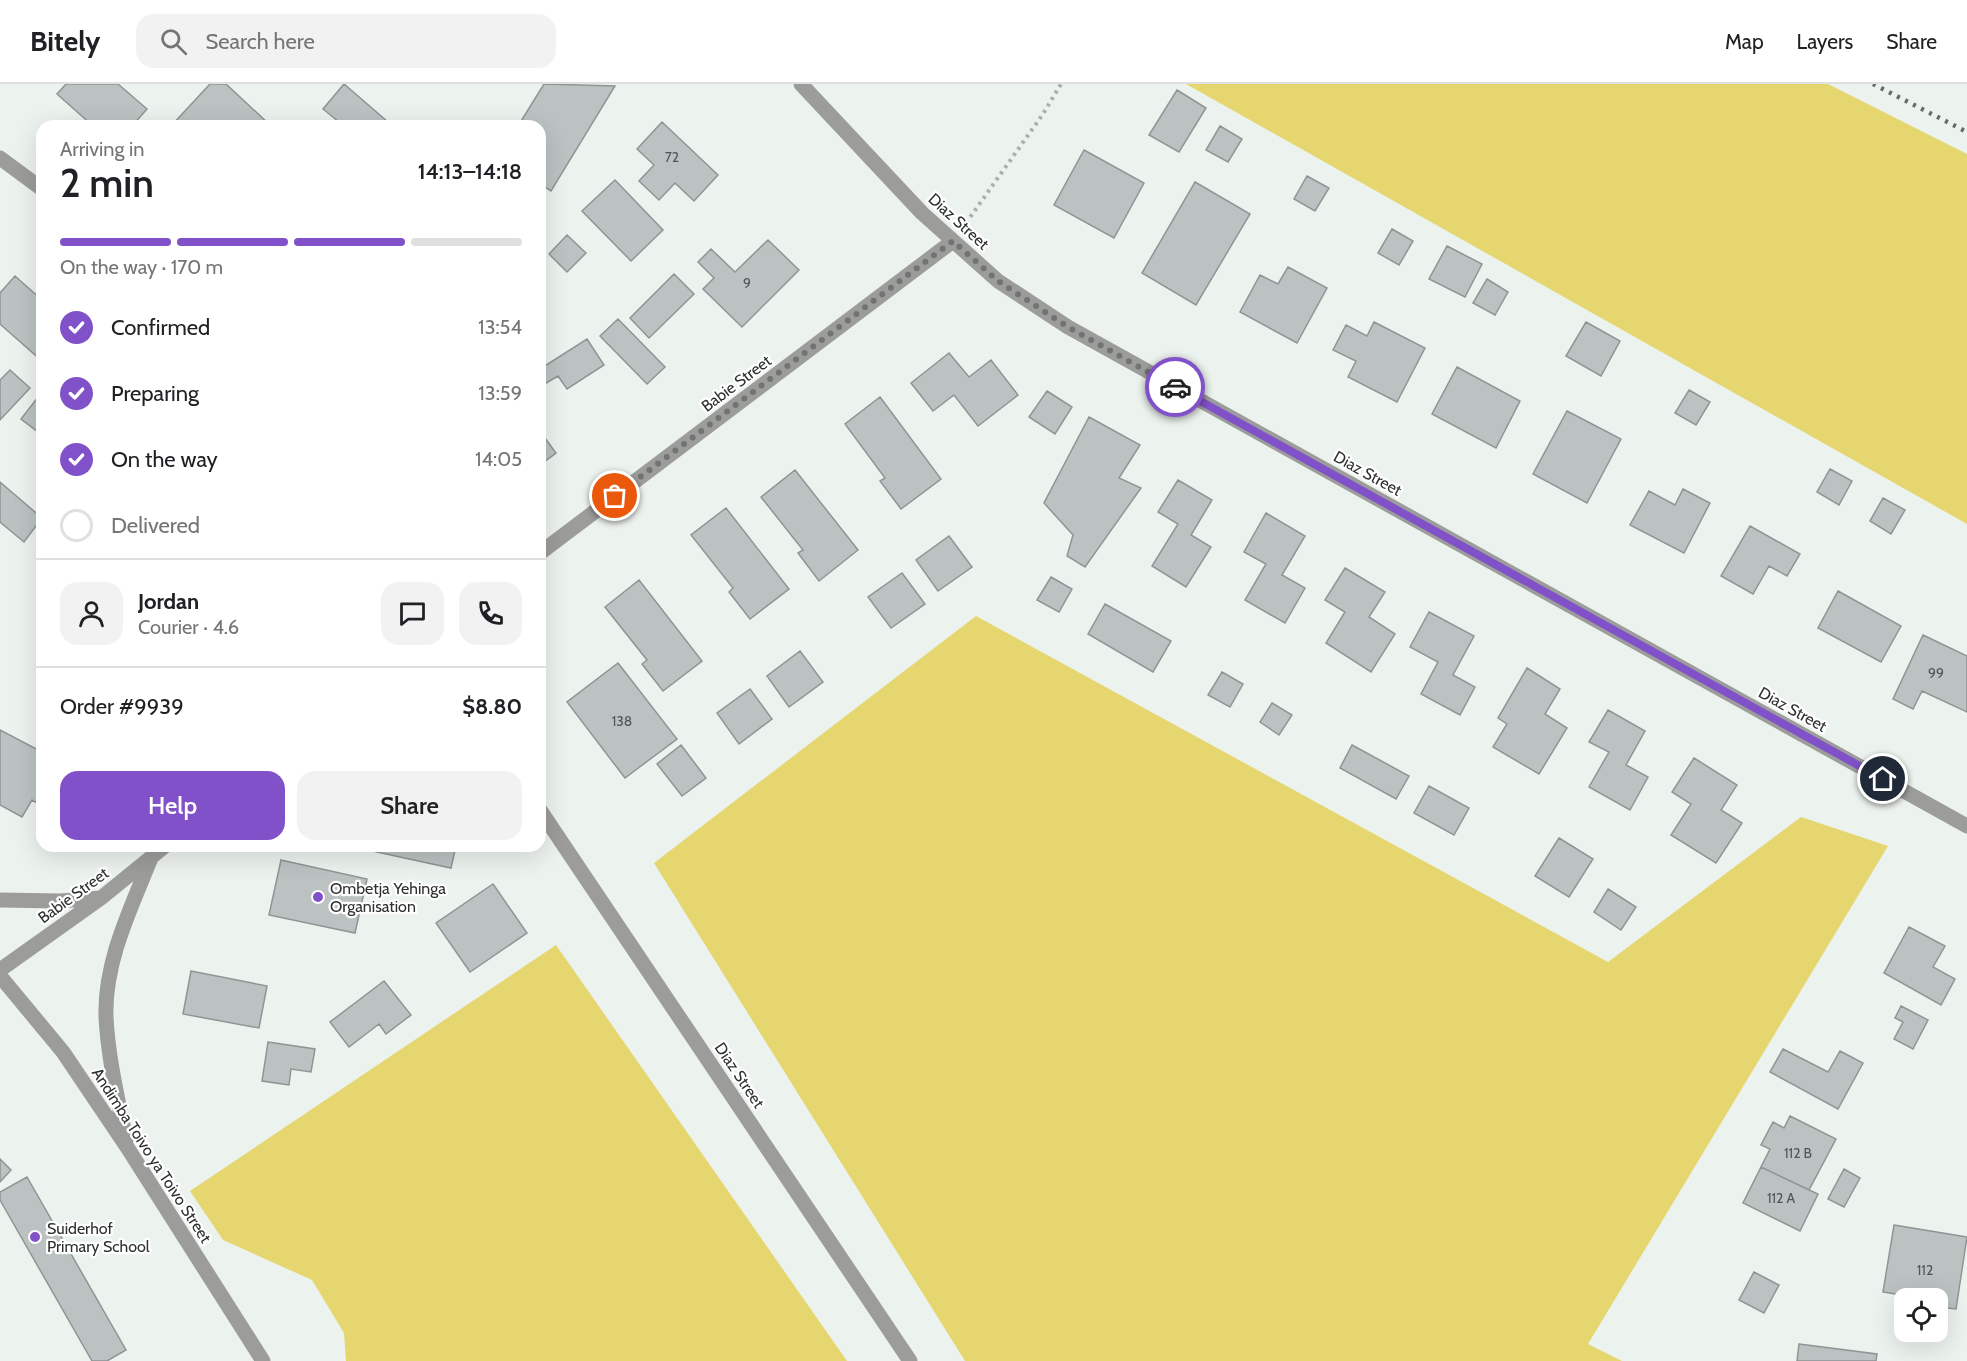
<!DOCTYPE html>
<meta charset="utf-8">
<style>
body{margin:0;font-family:Cabin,sans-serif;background:#f2f2f2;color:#202124;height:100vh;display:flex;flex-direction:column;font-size:22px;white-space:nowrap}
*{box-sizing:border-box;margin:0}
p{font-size:20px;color:#757577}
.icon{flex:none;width:33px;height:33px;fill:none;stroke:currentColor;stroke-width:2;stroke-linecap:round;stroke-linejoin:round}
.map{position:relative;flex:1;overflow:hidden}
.side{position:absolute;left:36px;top:36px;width:510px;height:732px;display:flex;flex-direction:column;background:#fff;border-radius:18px;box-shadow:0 6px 24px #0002}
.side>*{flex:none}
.buttons{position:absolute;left:1894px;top:1204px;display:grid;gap:12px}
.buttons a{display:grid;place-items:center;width:54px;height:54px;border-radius:12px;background:#fff;box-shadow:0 6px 24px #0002;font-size:30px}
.pin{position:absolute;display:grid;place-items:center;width:51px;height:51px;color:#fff;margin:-26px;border:3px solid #fff;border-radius:50%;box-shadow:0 2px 6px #0007}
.courier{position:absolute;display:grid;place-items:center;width:60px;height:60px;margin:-30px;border:4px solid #8151c9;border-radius:50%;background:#fff;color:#222;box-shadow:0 2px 8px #0007}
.summary em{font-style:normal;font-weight:600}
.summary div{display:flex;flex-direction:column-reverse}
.summary{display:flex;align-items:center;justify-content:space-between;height:102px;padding:0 24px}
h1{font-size:39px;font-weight:600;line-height:45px}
.bar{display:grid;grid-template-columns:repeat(4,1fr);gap:9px 6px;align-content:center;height:72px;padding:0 24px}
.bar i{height:8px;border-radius:4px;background:#e0e0e0}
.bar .selected{background:#8151c9}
.bar p{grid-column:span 4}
.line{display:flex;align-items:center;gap:15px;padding:0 24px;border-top:2px solid #e0e0e0}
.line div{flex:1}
.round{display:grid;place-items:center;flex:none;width:63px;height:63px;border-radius:18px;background:#f2f2f2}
ol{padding:0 24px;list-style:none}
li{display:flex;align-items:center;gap:18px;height:66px}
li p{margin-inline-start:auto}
li .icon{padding:6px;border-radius:50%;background:#8151c9;color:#fff;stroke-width:4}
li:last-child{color:#757577}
li i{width:33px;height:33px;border:3px solid #e0e0e0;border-radius:50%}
.action{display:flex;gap:12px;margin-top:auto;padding:12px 24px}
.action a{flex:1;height:69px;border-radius:18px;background:#8151c9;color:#fff;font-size:24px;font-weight:600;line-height:69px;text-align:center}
.action a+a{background:#f2f2f2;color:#202124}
header{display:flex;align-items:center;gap:36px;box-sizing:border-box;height:84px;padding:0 30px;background:#fff;border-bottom:2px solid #e0e0e0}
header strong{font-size:28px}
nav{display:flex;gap:33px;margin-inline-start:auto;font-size:21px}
.search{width:420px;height:54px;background:#f2f2f2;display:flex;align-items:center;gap:15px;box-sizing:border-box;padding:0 21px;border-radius:18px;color:#757577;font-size:22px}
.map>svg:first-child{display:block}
</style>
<header>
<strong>Bitely</strong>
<div class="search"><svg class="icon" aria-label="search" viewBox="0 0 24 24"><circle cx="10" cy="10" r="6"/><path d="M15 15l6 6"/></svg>Search here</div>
<nav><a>Map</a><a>Layers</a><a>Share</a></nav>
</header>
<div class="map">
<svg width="1967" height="1277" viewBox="0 0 1967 1277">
<rect width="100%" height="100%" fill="#ecf2ee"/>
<path fill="#e5d670" d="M 1186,0 L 1828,0 L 1967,70 L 1967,440 Z
M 976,532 L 1608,878 L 1801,733 L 1888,762 L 1588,1260 L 1622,1277 L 965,1277 L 654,779 Z
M 556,861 L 847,1277 L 346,1277 L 344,1249 L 312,1196 L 223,1156 L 190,1107 Z"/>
<path fill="#bbc2c1" stroke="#8e9594" stroke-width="1.5" d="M 66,0 L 118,0 L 147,25 L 132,42 L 93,42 L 57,10 Z
M 210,0 L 226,0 L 270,41 L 171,42 Z
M 344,0 L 389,39 L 387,42 L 344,42 L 323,25 Z
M 544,0 L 615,2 L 551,107 L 540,100 L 540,42 L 518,42 Z
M 1177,6 L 1206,24 L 1179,68 L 1149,51 Z
M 662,38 L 718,91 L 694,117 L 675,99 L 659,116 L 639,97 L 654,81 L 637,65 Z
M 1220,42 L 1242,55 L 1228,78 L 1206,66 Z
M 1084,66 L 1144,99 L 1114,154 L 1054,121 Z
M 1307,92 L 1329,104 L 1315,127 L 1294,115 Z
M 615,96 L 663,146 L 631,177 L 582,127 Z
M 1195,98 L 1250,130 L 1196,221 L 1142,189 Z
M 1392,145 L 1413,157 L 1399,181 L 1378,169 Z
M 567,151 L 586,169 L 567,188 L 549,170 Z
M 768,156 L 799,186 L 742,243 L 703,205 L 714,194 L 698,178 L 711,165 L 735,188 Z
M 1447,162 L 1482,180 L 1465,213 L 1429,195 Z
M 1288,183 L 1327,204 L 1297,259 L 1240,228 L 1260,191 L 1278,200 Z
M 674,190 L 694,210 L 649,254 L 630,234 Z
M 15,192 L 42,216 L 42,277 L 0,240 L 0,209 Z
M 1487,195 L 1508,208 L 1495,231 L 1473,219 Z
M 618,235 L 665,283 L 647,300 L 600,252 Z
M 1374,238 L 1425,264 L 1397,318 L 1348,293 L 1356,277 L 1333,266 L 1346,241 L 1367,252 Z
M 1586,238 L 1620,257 L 1601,292 L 1566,272 Z
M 587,255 L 604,281 L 567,305 L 558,292 L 543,301 L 540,297 L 540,285 Z
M 949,269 L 969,293 L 991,276 L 1018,311 L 978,342 L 954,311 L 933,327 L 911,299 Z
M 1457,283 L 1520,317 L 1496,364 L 1432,330 Z
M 10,286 L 30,304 L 0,336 L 0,296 Z
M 1689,306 L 1710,318 L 1696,341 L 1675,329 Z
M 1047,307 L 1072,323 L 1055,350 L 1029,333 Z
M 42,308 L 42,351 L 21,335 Z
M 880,313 L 941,395 L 901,425 L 880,397 L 885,394 L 845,340 Z
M 1567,327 L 1621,355 L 1587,419 L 1533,390 Z
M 1089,333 L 1140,361 L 1119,394 L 1141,404 L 1085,483 L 1067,472 L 1073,451 L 1044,419 Z
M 540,347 L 556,369 L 540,381 Z
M 1830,385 L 1852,397 L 1839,421 L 1817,408 Z
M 795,386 L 858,466 L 819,497 L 798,469 L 803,466 L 761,413 Z
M 1178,396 L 1212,416 L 1191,451 L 1211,463 L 1186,503 L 1152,482 L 1178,440 L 1158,428 Z
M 0,398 L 42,434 L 24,458 L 0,438 Z
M 1683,405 L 1710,419 L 1684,469 L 1630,441 L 1649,407 L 1675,421 Z
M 1883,414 L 1905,426 L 1891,450 L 1870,437 Z
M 726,424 L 789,505 L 750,535 L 729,508 L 733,504 L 691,451 Z
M 1266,429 L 1305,452 L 1282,491 L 1305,504 L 1285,539 L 1245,516 L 1266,480 L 1244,468 Z
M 1750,442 L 1800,470 L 1787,492 L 1769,482 L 1753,510 L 1721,492 Z
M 949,452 L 972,483 L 938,507 L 916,476 Z
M 1345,484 L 1385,508 L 1369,533 L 1395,550 L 1371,588 L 1326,559 L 1345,528 L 1325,516 Z
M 902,489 L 925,520 L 891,544 L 868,513 Z
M 1051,493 L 1072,505 L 1059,528 L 1037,516 Z
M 639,496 L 702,577 L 663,607 L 642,580 L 647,576 L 605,523 Z
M 1838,507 L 1901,542 L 1881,578 L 1818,544 Z
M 1105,520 L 1171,557 L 1153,588 L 1088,550 Z
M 1429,528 L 1474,552 L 1453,591 L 1475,603 L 1460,631 L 1421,610 L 1438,578 L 1410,563 Z
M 1923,551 L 1967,572 L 1967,628 L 1922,607 L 1913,625 L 1893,615 Z
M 800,567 L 823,598 L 789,623 L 767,592 Z
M 618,579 L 677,655 L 625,694 L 567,618 Z
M 1527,584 L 1560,605 L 1545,630 L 1567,644 L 1539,690 L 1493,663 L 1507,640 L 1498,634 Z
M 1222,588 L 1243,600 L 1230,623 L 1208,611 Z
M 750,605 L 772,635 L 739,660 L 717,629 Z
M 1272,619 L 1292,631 L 1279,651 L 1260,638 Z
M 1608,626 L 1645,647 L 1626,681 L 1648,693 L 1630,726 L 1589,703 L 1609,668 L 1589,658 Z
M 0,646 L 42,668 L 42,722 L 32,716 L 22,733 L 0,721 Z
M 681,661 L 706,694 L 682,712 L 657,680 Z
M 1352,661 L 1409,692 L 1396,715 L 1340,684 Z
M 1694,674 L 1737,701 L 1721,726 L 1742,739 L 1716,779 L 1671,751 L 1691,720 L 1672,708 Z
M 1429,702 L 1469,724 L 1454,751 L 1414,729 Z
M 1559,754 L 1593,775 L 1569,813 L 1535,792 Z
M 373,762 L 456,762 L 451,784 L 372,767 Z
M 281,776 L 367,795 L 355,849 L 269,831 Z
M 493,800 L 527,849 L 470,888 L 436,839 Z
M 1608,805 L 1636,823 L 1621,846 L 1594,828 Z
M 1909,843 L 1945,862 L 1933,883 L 1955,895 L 1941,921 L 1884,889 Z
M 191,887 L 267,902 L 259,944 L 183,930 Z
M 384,897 L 411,931 L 386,950 L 379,940 L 349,963 L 330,938 Z
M 1901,922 L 1928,936 L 1913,965 L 1894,955 L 1903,938 L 1895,934 Z
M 268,958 L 315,965 L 311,988 L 291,985 L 289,1001 L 262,997 Z
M 1783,965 L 1828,988 L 1840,967 L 1863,979 L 1838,1025 L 1770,988 Z
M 1790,1032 L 1836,1055 L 1809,1106 L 1761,1083 L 1770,1065 L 1761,1061 L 1773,1038 L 1784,1044 Z
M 0,1075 L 11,1086 L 0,1098 Z
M 1761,1083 L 1818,1110 L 1800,1147 L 1743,1119 Z
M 1844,1085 L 1860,1094 L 1844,1123 L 1828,1115 Z
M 27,1093 L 126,1266 L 107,1277 L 92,1277 L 0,1116 L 0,1108 Z
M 1894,1141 L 1967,1153 L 1956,1225 L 1938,1223 L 1938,1215 L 1913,1215 L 1913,1213 L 1883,1208 Z
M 1754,1188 L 1779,1201 L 1764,1229 L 1739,1216 Z
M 1799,1260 L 1877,1270 L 1876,1277 L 1797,1277 Z"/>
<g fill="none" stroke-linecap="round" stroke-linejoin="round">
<path stroke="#aaafac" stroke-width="4" stroke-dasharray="3 4.5" stroke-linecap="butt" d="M 966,139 L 1043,30 L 1061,0"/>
<path stroke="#9c9d9b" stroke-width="15" d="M 801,0 L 922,129 L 998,197 L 1068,243 L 1967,742
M 0,74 L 42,105
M 540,469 L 953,157
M 540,726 L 910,1277
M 0,816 L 60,817 L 101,814
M 0,886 L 101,814 L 165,762
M 0,892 L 63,968 L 127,1063 L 263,1277
M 126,1056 C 118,1015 108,974 106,933 C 104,878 131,824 151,774"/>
<path stroke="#676b69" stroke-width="4.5" stroke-dasharray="3 6" stroke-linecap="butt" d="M 1873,0 L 1967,48"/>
</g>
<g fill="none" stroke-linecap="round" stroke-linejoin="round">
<path stroke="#707472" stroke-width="6" stroke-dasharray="0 10.8" d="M 615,412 L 953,157 L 998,197 L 1068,243 L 1175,303"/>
<path stroke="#8151c9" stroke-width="8" d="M 1175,303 L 1883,695"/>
</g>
<g fill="#8151c9" stroke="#fff" stroke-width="2">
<circle cx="318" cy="813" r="6"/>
<circle cx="35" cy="1153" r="6"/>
</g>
<g text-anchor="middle" stroke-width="4.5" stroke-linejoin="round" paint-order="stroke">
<g font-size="14" fill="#515454">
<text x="672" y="78">72</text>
<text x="747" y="204">9</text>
<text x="1936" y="594">99</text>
<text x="622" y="642">138</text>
<text x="1798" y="1074">112 B</text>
<text x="1781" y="1119">112 A</text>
<text x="1925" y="1191">112</text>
</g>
<g font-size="16" fill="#2e302f" stroke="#fff">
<text transform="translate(959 137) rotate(42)" y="6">Diaz Street</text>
<text transform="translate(736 299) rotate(-37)" y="6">Babie Street</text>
<text transform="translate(1368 389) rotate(29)" y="6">Diaz Street</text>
<text transform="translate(1793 625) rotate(29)" y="6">Diaz Street</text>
<text transform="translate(73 811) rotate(-36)" y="6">Babie Street</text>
<text transform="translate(740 991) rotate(56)" y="6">Diaz Street</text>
<text transform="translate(152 1071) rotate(57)" y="6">Andimba Toivo ya Toivo Street</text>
</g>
<g font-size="16" fill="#2e302f" stroke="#fff" text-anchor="start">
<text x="330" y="810">Ombetja Yehinga<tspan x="330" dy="18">Organisation</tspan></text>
<text x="47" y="1150">Suiderhof<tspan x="47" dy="18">Primary School</tspan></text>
</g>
</g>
</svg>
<div class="buttons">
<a><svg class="icon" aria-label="locate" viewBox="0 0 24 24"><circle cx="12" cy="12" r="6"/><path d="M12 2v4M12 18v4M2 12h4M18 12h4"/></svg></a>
</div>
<div class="pin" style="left:615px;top:412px;background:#ea580c"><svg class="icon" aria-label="bag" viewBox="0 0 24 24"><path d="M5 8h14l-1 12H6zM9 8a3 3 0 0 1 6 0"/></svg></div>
<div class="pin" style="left:1883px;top:695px;background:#1f2937"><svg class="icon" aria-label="home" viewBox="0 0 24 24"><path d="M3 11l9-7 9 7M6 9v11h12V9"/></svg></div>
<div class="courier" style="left:1175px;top:303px"><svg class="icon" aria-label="car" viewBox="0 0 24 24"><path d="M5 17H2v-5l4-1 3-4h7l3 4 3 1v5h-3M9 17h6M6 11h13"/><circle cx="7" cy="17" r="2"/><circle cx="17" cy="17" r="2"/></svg></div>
<section class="side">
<div class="summary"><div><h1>2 min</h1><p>Arriving in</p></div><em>14:13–14:18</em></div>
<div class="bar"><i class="selected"></i><i class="selected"></i><i class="selected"></i><i></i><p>On the way · 170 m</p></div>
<ol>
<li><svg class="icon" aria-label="check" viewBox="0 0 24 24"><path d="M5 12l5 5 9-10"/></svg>Confirmed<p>13:54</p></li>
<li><svg class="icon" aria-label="check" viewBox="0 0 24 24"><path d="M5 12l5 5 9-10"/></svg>Preparing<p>13:59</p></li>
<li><svg class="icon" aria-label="check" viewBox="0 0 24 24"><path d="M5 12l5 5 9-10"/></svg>On the way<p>14:05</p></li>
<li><i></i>Delivered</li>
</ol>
<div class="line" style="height:108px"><a class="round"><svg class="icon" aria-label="person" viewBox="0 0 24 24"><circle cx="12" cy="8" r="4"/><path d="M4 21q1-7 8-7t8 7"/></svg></a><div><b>Jordan</b><p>Courier · 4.6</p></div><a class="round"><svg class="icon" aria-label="chat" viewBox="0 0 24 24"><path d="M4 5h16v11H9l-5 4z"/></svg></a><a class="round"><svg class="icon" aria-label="phone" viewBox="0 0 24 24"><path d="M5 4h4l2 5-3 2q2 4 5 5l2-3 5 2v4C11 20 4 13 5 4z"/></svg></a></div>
<div class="line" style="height:78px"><div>Order #9939</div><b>$8.80</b></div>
<div class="action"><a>Help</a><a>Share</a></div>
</section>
</div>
